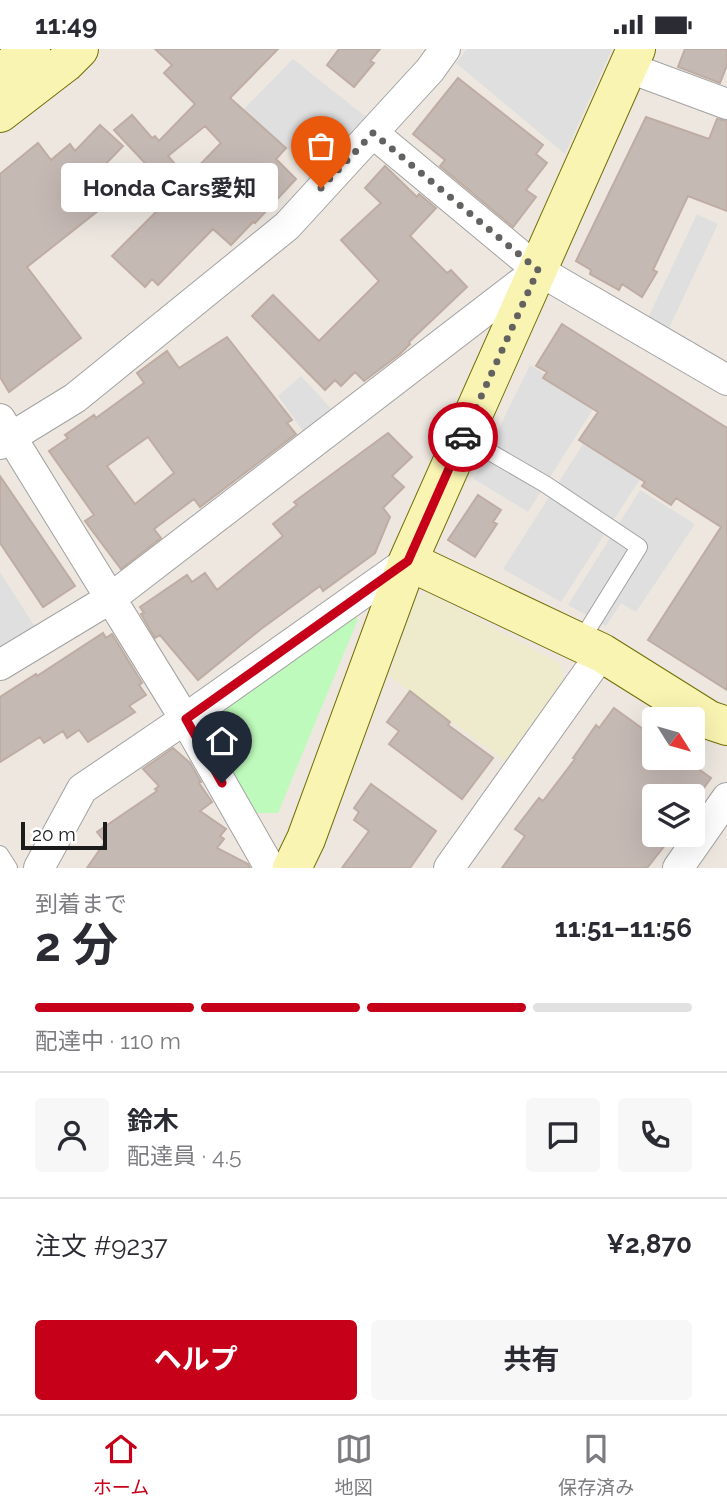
<!DOCTYPE html>
<html lang="ja">
<meta charset="utf-8">
<style>
body{margin:0;font-family:Raleway,"Noto Sans JP",sans-serif;background:#f7f7f7;color:#2b2b33;height:100vh;display:flex;flex-direction:column;font-size:26px;white-space:nowrap}
*{box-sizing:border-box;margin:0}
p{font-size:23px;color:#7c7c81}
.icon{flex:none;width:38px;height:38px;fill:none;stroke:currentColor;stroke-width:2;stroke-linecap:round;stroke-linejoin:round}
.map{position:relative;height:819px;overflow:hidden}
.details{display:flex;flex-direction:column;background:#fff;flex:1}
.details>*{flex:none}
.needle{width:46px;rotate:127deg}
.fabs{position:absolute;left:642px;top:658px;display:grid;gap:14px}
.fabs a{display:grid;place-items:center;width:63px;height:63px;border-radius:7px;background:#fff;box-shadow:0 7px 28px #0002;font-size:35px}
.scale{position:absolute;left:21px;bottom:18px;width:86px;box-sizing:border-box;padding-left:7px;border:4px solid #1b1b1b;border-top:0;font-size:19px;line-height:24px;white-space:nowrap;color:#1b1b1b;-webkit-text-stroke:5px #fff;paint-order:stroke}
.pin{position:absolute;display:grid;place-items:center;width:60px;height:60px;color:#fff;margin:-72px -30px;border-radius:50% 50% 50% 0;rotate:-45deg;box-shadow:0 0 7px #0007}
.pin .icon{rotate:45deg}
.courier{position:absolute;display:grid;place-items:center;width:70px;height:70px;margin:-35px;border:5px solid #c70019;border-radius:50%;background:#fff;color:#222;box-shadow:0 2px 9px #0007}
.bubble{position:absolute;height:49px;border-radius:7px;background:#fff;box-shadow:0 7px 28px #0002;font-size:23px;font-weight:700;line-height:49px;text-align:center}
.head em{font-style:normal;font-weight:700}
.head div{display:flex;flex-direction:column-reverse}
.head{display:flex;align-items:center;justify-content:space-between;height:119px;padding:0 35px}
h1{font-size:46px;font-weight:700;line-height:52px}
.bar{display:grid;grid-template-columns:repeat(4,1fr);gap:10px 7px;align-content:center;height:84px;padding:0 35px}
.bar i{height:9px;border-radius:5px;background:#e1e1e2}
.bar .active{background:#c70019}
.bar p{grid-column:span 4}
.line{display:flex;align-items:center;gap:18px;padding:0 35px;border-top:2px solid #e1e1e2}
.line div{flex:1}
.round{display:grid;place-items:center;flex:none;width:74px;height:74px;border-radius:7px;background:#f7f7f7}
.cta{display:flex;gap:14px;margin-top:auto;padding:14px 35px}
.cta a{flex:1;height:80px;border-radius:7px;background:#c70019;color:#fff;font-size:28px;font-weight:700;line-height:80px;text-align:center}
.cta a+a{background:#f7f7f7;color:#2b2b33}
.status{display:flex;justify-content:space-between;align-items:center;height:49px;padding:0 35px;background:#fff;direction:ltr}
.status svg{height:19px;fill:currentColor}
.tabs{display:flex;justify-content:space-around;align-items:center;height:98px;border-top:2px solid #e1e1e2;background:#fff;font-size:19px;color:#7c7c81}
.tabs a{display:grid;justify-items:center;gap:4px}
.tabs .active{color:#c70019}
.map>svg:first-child{display:block}
</style>
<div class="status"><b>11:49</b><svg viewBox="0 0 49 12"><path d="M0 12V9h3v3zM5 12V6h3v6zM10 12V3h3v9zM15 12V0h3v12zM26 1h20v11H26zM47 4h2v5h-2z"/></svg></div>
<div class="map">
<svg width="727" height="819" viewBox="0 0 727 819">
<rect width="100%" height="100%" fill="#ede7e0"/>
<path fill="#edebcb" d="M 427,543 L 559,614 L 564,629 L 509,715 L 389,627 L 415,550 Z"/>
<path fill="#befabb" d="M 339,560 L 358,570 L 278,764 L 255,764 L 203,669 Z"/>
<path fill="#dfdfdf" d="M 467,0 L 612,0 L 565,105 L 456,14 Z
M 293,10 L 366,68 L 312,121 L 244,60 Z
M 697,165 L 718,175 L 669,279 L 648,269 Z
M 530,316 L 595,357 L 528,463 L 474,430 Z
M 301,327 L 337,366 L 309,391 L 278,347 Z
M 585,392 L 642,427 L 561,553 L 503,520 Z
M 640,441 L 695,475 L 636,563 L 621,554 L 606,577 L 568,556 Z
M 0,523 L 37,581 L 0,603 Z"/>
<path fill="#c5b9b4" stroke="#bfaca3" stroke-width="2" fill-rule="evenodd" d="M 155,0 L 278,0 L 230,49 L 286,99 L 276,110 L 296,130 L 255,174 L 253,173 L 231,196 L 213,180 L 158,236 L 152,230 L 145,238 L 112,207 L 174,145 L 114,81 L 132,66 L 152,89 L 155,87 L 159,92 L 195,55 L 164,24 L 172,16 ZM 205,77 L 221,94 L 187,129 L 168,107 Z
M 339,0 L 380,0 L 370,12 L 374,14 L 354,38 L 327,16 Z
M 685,0 L 727,0 L 727,16 L 720,34 L 678,18 Z
M 458,29 L 543,96 L 536,105 L 547,114 L 526,141 L 536,148 L 513,178 L 440,117 L 445,111 L 413,85 Z
M 646,68 L 709,90 L 717,70 L 727,72 L 727,162 L 688,147 L 653,221 L 657,223 L 642,248 L 622,235 L 619,241 L 590,225 L 591,221 L 576,212 Z
M 100,76 L 123,97 L 95,126 L 113,150 L 27,218 L 81,289 L 9,343 L 0,328 L 0,125 L 38,94 L 51,111 L 70,95 L 75,102 Z
M 385,117 L 417,148 L 419,145 L 436,159 L 410,187 L 447,224 L 451,221 L 467,238 L 409,293 L 410,295 L 400,305 L 364,332 L 355,323 L 341,337 L 335,331 L 325,341 L 252,267 L 273,246 L 319,292 L 379,232 L 341,191 L 381,154 L 365,139 Z
M 562,275 L 727,379 L 727,641 L 648,591 L 721,478 L 676,449 L 671,456 L 642,437 L 645,433 L 579,391 L 598,363 L 543,329 L 547,323 L 536,317 Z
M 227,288 L 292,371 L 287,374 L 296,385 L 200,458 L 194,450 L 154,480 L 161,489 L 121,520 L 85,472 L 94,466 L 49,402 L 68,389 L 65,386 L 94,366 L 96,369 L 144,334 L 137,324 L 167,302 L 179,319 ZM 148,388 L 174,424 L 135,455 L 107,417 Z
M 388,384 L 412,408 L 392,427 L 404,438 L 383,459 L 390,468 L 375,504 L 323,542 L 320,537 L 261,580 L 198,631 L 160,586 L 155,589 L 141,565 L 144,564 L 140,558 L 187,526 L 192,533 L 205,524 L 217,541 L 283,487 L 273,475 L 297,456 L 294,453 Z
M 0,427 L 75,537 L 43,558 L 0,494 Z
M 478,446 L 501,461 L 493,473 L 497,475 L 475,508 L 448,491 Z
M 103,584 L 106,589 L 112,585 L 142,634 L 139,636 L 146,646 L 129,657 L 135,663 L 88,693 L 79,681 L 67,689 L 63,682 L 44,694 L 40,688 L 0,713 L 0,648 L 36,625 L 37,627 Z
M 410,642 L 450,673 L 448,676 L 493,709 L 462,750 L 389,695 L 399,682 L 387,673 Z
M 614,659 L 654,688 L 654,709 L 683,709 L 711,729 L 693,754 L 693,747 L 654,747 L 654,786 L 673,786 L 647,819 L 502,819 L 525,787 L 515,780 L 539,749 L 543,752 L 575,710 L 573,709 L 596,676 L 599,679 Z
M 173,699 L 190,714 L 201,733 L 199,734 L 212,753 L 200,762 L 226,780 L 220,787 L 224,790 L 217,799 L 248,815 L 250,819 L 87,819 L 105,793 L 97,783 L 157,742 L 155,740 L 159,737 L 143,720 Z
M 371,735 L 436,782 L 410,819 L 342,819 L 369,782 L 354,771 L 359,763 L 354,759 Z"/>
<g fill="none" stroke-linecap="round" stroke-linejoin="round">
<defs>
<path id="lane" d="M 464,388 L 545,435 L 639,498 L 580,593
M 0,805 L 9,819"/>
<path id="street" d="M 627,18 L 727,55
M 373,84 L 538,221 L 727,331
M 0,370 L 185,670 L 270,819
M 0,395 L 75,349 L 287,177 L 430,21 L 445,0
M 0,616 L 111,549 L 538,221
M 39,819 L 82,740 L 185,670 L 408,512
M 449,819 L 602,604
M 678,819 L 727,749"/>
<path id="secondary" d="M 0,26 L 31,0
M 0,64 L 65,14 L 79,0
M 408,512 L 602,604 L 709,671 L 727,677
M 292,819 L 306,790 L 408,512 L 636,0"/>
</defs>
<use href="#lane" stroke="#a2a2a2" stroke-width="18"/>
<use href="#street" stroke="#a2a2a2" stroke-width="32"/>
<use href="#secondary" stroke="#716f03" stroke-width="40"/>
<use href="#lane" stroke="#fff" stroke-width="16"/>
<use href="#street" stroke="#fff" stroke-width="30"/>
<use href="#secondary" stroke="#faf4b2" stroke-width="38"/>
</g>
<g fill="none" stroke-linecap="round" stroke-linejoin="round">
<path stroke="#646260" stroke-width="7" stroke-dasharray="0 12.6" d="M 321,139 L 373,84 L 538,221 L 463,388"/>
<path stroke="#c70019" stroke-width="9" d="M 222,734 L 186,670 L 408,512 L 463,388"/>
</g>
</svg>
<div class="fabs">
<a><svg class="needle" viewBox="-14 -14 28 28"><path d="M0-13l5 13h-10z" fill="#e53935"/><path d="M0 13l5-13h-10z" fill="#7c7c81"/></svg></a>
<a><svg class="icon" aria-label="layers" viewBox="0 0 24 24"><path d="M12 4l9 5-9 5-9-5zM3 14l9 5 9-5"/></svg></a>
</div>
<div class="scale">20 m</div>
<div class="pin" style="left:321px;top:139px;background:#ea580c"><svg class="icon" aria-label="bag" viewBox="0 0 24 24"><path d="M5 8h14l-1 12H6zM9 8a3 3 0 0 1 6 0"/></svg></div>
<div class="pin" style="left:222px;top:734px;background:#1f2937"><svg class="icon" aria-label="home" viewBox="0 0 24 24"><path d="M3 11l9-7 9 7M6 9v11h12V9"/></svg></div>
<div class="courier" style="left:463px;top:388px"><svg class="icon" aria-label="car" viewBox="0 0 24 24"><path d="M5 17H2v-5l4-1 3-4h7l3 4 3 1v5h-3M9 17h6M6 11h13"/><circle cx="7" cy="17" r="2"/><circle cx="17" cy="17" r="2"/></svg></div>
<div class="bubble" style="left:61px;top:114px;width:217px">Honda Cars愛知</div>
</div>
<section class="details">
<div class="head"><div><h1>2 分</h1><p>到着まで</p></div><em>11:51–11:56</em></div>
<div class="bar"><i class="active"></i><i class="active"></i><i class="active"></i><i></i><p>配達中 · 110 m</p></div>
<div class="line" style="height:126px"><a class="round"><svg class="icon" aria-label="person" viewBox="0 0 24 24"><circle cx="12" cy="8" r="4"/><path d="M4 21q1-7 8-7t8 7"/></svg></a><div><b>鈴木</b><p>配達員 · 4.5</p></div><a class="round"><svg class="icon" aria-label="chat" viewBox="0 0 24 24"><path d="M4 5h16v11H9l-5 4z"/></svg></a><a class="round"><svg class="icon" aria-label="phone" viewBox="0 0 24 24"><path d="M5 4h4l2 5-3 2q2 4 5 5l2-3 5 2v4C11 20 4 13 5 4z"/></svg></a></div>
<div class="line" style="height:91px"><div>注文 #9237</div><b>¥2,870</b></div>
<div class="cta"><a>ヘルプ</a><a>共有</a></div>
</section>
<nav class="tabs">
<a class="active"><svg class="icon" aria-label="home" viewBox="0 0 24 24"><path d="M3 11l9-7 9 7M6 9v11h12V9"/></svg>ホーム</a>
<a><svg class="icon" aria-label="map" viewBox="0 0 24 24"><path d="M3 6l6-2 6 2 6-2v14l-6 2-6-2-6 2zM9 4v14M15 6v14"/></svg>地図</a>
<a><svg class="icon" aria-label="saved" viewBox="0 0 24 24"><path d="M7 4h10v16l-5-4-5 4z"/></svg>保存済み</a>
</nav>
